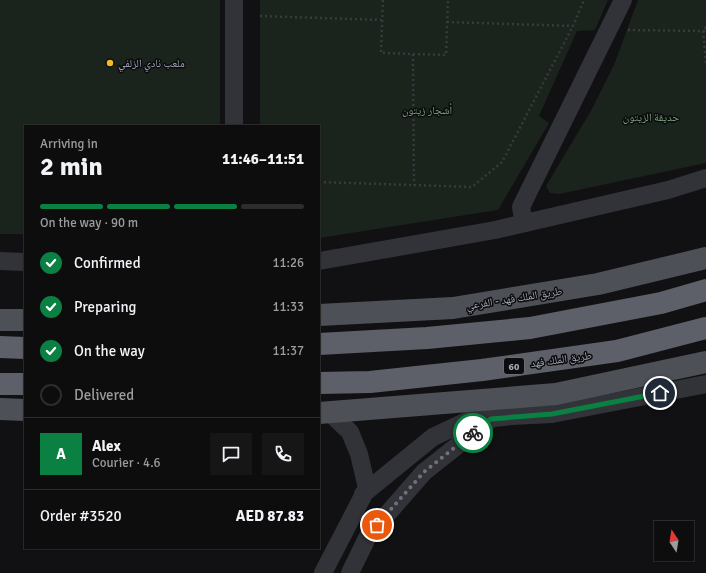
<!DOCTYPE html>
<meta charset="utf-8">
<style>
body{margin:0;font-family:Signika,"Noto Naskh Arabic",sans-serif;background:#161617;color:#f1f3f6;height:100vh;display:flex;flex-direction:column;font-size:15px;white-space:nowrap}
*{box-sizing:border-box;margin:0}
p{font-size:13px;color:#9a9c9e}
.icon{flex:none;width:22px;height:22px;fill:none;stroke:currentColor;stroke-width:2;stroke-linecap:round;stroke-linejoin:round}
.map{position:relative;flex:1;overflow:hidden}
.panel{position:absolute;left:24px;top:125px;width:296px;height:424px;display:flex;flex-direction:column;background:#0d0d0e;border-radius:0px;box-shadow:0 1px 3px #0004,0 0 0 1px #2d2d2e}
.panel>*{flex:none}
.needle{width:26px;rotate:348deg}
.fabs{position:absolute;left:654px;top:521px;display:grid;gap:8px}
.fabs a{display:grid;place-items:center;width:40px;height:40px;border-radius:0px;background:#0d0d0e;box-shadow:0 1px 3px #0004,0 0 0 1px #2d2d2e;font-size:20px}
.pin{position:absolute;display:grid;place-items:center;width:34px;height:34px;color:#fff;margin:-17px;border:2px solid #fff;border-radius:50%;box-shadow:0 1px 4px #0007}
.courier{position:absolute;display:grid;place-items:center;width:40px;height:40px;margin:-20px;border:3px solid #0b8043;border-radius:50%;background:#fff;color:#222;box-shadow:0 1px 5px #0007}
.overview em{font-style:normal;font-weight:700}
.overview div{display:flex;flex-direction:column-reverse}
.overview{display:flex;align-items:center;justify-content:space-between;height:68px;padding:0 16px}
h1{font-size:26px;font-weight:700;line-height:30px}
.bar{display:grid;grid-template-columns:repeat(4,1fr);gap:6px 4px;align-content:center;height:48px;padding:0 16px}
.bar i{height:5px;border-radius:3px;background:#2d2d2e}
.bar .current{background:#0b8043}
.bar p{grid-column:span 4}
.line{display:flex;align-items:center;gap:10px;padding:0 16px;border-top:1px solid #2d2d2e}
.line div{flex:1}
.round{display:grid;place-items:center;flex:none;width:42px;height:42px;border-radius:0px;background:#161617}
ol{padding:0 16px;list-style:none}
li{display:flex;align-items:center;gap:12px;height:44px}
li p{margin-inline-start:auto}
li .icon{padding:4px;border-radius:50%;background:#0b8043;color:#fff;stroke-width:4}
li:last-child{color:#9a9c9e}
li i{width:22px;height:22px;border:2px solid #2d2d2e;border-radius:50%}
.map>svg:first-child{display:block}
</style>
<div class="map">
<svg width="706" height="573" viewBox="0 0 706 573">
<rect width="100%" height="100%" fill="#111113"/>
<path fill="#1b231d" d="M 0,0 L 220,0 L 220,126 L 25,126 L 25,234 L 0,234 Z
M 260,0 L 608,0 L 595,30 L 577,31 L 539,116 L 549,123 L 498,210 L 319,238 L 319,126 L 260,126 Z
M 638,0 L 706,0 L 706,163 L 559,194 L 550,193 L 546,186 L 592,109 L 614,65 Z"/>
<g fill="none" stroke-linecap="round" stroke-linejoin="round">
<path stroke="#383a3f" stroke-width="2.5" stroke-dasharray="2 3" stroke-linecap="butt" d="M 383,0 L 381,53 L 446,55 L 448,0
M 260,16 L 382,20
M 447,22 L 573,26
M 706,27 L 703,31 L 706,63
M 628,30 L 706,31
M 413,54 L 414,185
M 319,182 L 472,187 L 502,162 L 573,26 L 584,0"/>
<path stroke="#323338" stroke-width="18" d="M 234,126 L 234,0
M 524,223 L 521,207 L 623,0
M 0,261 L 25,262
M 319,261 L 495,230 L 668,190 L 706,178
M 363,494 L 433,437 L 467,421 L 512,416 L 552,414 L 706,384
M 323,573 L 367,488 L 359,454 L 350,432 L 329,412
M 350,573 L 368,536 L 424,472 L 491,419"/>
<path stroke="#4e5057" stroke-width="22" d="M 319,315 L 453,308 L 598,284 L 706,258
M 0,320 L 25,320
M 0,409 L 25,410
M 319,413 L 556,394 L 706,362"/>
<path stroke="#5e6069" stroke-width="22" d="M 319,344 L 427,338 L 530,328 L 661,303 L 706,290
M 0,347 L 25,348
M 319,383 L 370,382 L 482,370 L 617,351 L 706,328
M 0,384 L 25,384"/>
</g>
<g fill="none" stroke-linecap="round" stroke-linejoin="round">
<path stroke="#6f727c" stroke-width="4" stroke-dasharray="0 7.2" d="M 377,525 L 424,472 L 473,433"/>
<path stroke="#0b8043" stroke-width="5" d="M 473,433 L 491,419 L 552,414 L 660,393"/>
</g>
<circle fill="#f9b923" stroke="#0c0c0e" stroke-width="1.5" cx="110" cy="63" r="4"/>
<g text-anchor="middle" stroke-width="3" stroke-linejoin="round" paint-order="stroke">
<rect fill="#0c0c0e" stroke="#757882" stroke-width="1" x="504" y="358" width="20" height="16" rx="3"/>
<g font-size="10" font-weight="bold" fill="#a2a7b4">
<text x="514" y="370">60</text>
</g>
<g font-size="11" fill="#a2a7b4" stroke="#0c0c0e" text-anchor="start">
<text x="118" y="67">ملعب نادي الزلفي</text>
</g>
<g font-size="11" fill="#78a07c" stroke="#0c0c0e">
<text x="427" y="114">أشجار زيتون</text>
<text x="651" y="121">حديقة الزيتون</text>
</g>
<g font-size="11" fill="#a2a7b4" stroke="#0c0c0e">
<text transform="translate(514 298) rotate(-9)" y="4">طريق الملك فهد - الفرعي</text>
<text transform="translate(561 359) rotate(-8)" y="4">طريق الملك فهد</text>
</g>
</g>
</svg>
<div class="fabs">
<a><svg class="needle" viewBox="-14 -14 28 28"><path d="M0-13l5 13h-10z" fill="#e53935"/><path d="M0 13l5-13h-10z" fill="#9a9c9e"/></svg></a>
</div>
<div class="pin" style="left:377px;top:525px;background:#ea580c"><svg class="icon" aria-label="bag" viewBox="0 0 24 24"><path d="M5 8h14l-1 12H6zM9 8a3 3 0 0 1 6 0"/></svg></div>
<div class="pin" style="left:660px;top:393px;background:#1f2937"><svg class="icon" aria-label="home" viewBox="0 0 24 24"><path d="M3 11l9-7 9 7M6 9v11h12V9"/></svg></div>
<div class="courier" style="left:473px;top:433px"><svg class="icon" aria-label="bike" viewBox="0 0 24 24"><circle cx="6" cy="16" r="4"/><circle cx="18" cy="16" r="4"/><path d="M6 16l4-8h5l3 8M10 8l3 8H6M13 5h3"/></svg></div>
<section class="panel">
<div class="overview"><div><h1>2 min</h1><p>Arriving in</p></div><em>11:46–11:51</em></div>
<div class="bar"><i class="current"></i><i class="current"></i><i class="current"></i><i></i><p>On the way · 90 m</p></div>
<ol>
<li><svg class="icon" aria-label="check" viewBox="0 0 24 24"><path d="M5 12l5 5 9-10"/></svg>Confirmed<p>11:26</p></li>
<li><svg class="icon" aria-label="check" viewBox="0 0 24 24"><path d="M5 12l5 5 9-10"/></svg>Preparing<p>11:33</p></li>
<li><svg class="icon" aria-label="check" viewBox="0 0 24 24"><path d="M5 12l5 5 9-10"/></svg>On the way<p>11:37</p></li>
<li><i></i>Delivered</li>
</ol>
<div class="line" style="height:72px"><b class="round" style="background:#0b8043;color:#fff">A</b><div><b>Alex</b><p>Courier · 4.6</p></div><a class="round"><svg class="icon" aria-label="chat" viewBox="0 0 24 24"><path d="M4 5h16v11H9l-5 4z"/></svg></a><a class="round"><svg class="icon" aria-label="phone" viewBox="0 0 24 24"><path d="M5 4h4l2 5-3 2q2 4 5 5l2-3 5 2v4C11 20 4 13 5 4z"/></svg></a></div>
<div class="line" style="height:52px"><div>Order #3520</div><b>AED 87.83</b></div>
</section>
</div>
